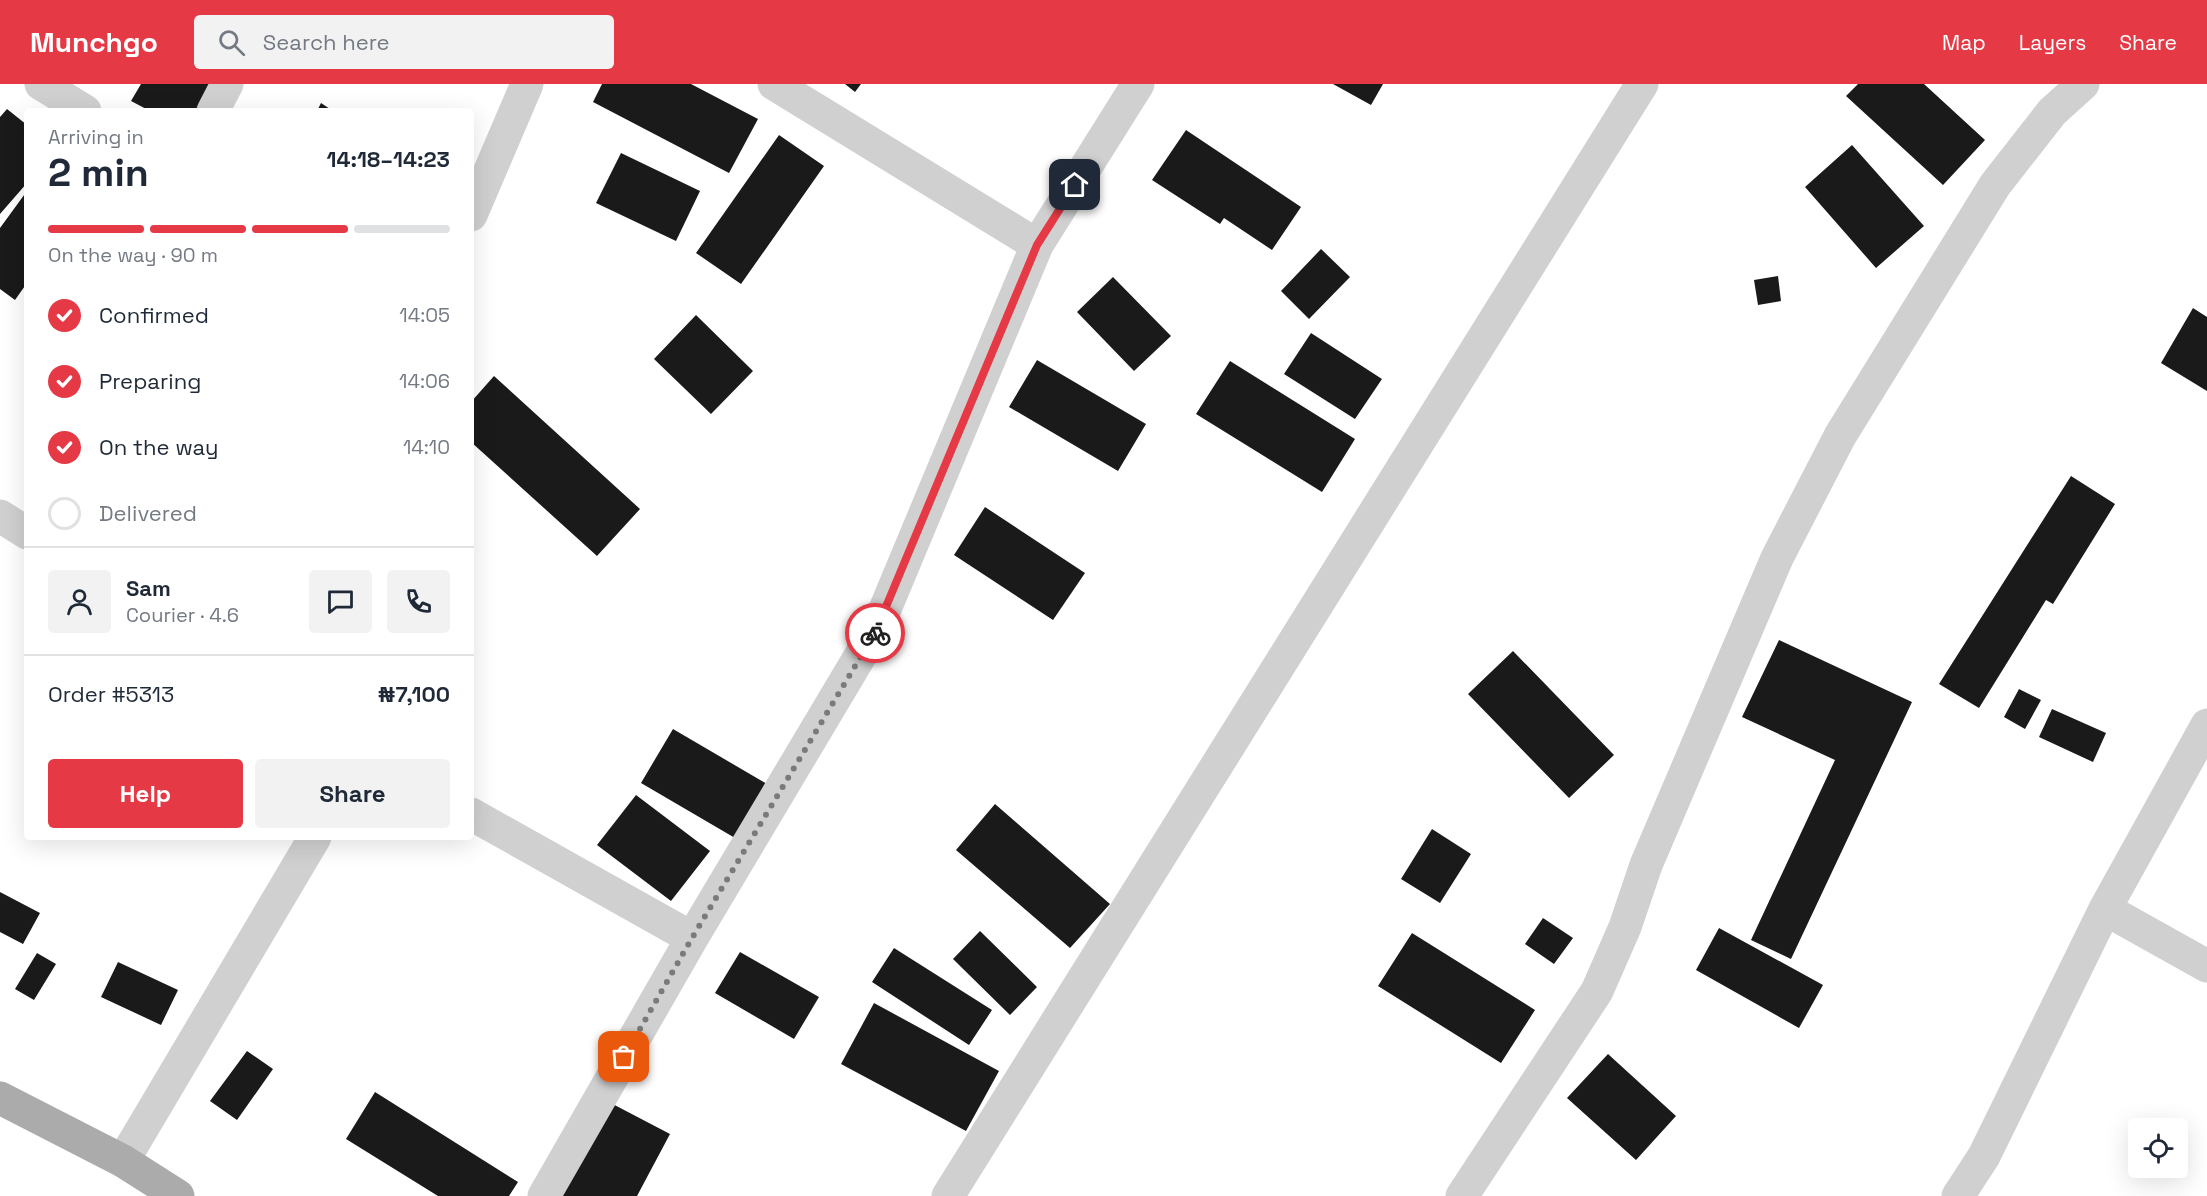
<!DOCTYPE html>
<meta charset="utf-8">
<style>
body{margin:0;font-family:"Space Grotesk",sans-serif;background:#f2f2f3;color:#1f2937;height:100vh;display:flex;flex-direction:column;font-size:22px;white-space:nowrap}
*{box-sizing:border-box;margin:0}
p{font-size:20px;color:#747a83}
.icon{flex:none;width:33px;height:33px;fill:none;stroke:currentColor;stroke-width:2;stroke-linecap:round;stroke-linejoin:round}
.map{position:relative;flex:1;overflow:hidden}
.drawer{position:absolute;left:24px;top:24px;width:450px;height:732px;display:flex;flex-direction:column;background:#fff;border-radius:6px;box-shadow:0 6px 24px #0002}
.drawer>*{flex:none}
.tools{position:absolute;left:2128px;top:1034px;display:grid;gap:12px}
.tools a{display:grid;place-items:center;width:60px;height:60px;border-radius:6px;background:#fff;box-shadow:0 6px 24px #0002;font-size:30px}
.pin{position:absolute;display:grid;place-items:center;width:51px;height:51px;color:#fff;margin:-26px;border-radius:12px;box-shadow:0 3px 9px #0006}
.courier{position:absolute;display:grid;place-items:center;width:60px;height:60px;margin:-30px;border:4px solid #e63946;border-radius:50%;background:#fff;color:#222;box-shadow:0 2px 8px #0007}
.head em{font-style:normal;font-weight:700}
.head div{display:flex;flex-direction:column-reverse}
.head{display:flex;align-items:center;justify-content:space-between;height:102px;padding:0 24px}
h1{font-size:39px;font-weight:700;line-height:45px}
.bar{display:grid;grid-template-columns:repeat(4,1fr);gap:9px 6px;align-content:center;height:72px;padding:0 24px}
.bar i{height:8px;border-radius:4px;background:#e0e1e3}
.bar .current{background:#e63946}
.bar p{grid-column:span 4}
.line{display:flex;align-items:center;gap:15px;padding:0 24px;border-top:2px solid #e0e1e3}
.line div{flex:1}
.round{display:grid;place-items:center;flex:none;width:63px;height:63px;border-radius:6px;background:#f2f2f3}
ol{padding:0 24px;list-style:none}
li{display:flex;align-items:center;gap:18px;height:66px}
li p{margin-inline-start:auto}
li .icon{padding:6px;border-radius:50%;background:#e63946;color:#fff;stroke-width:4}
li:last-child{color:#747a83}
li i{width:33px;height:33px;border:3px solid #e0e1e3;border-radius:50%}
.button{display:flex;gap:12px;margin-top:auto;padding:12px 24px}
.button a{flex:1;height:69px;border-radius:6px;background:#e63946;color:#fff;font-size:24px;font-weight:700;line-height:69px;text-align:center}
.button a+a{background:#f2f2f3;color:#1f2937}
header{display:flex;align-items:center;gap:36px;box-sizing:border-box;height:84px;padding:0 30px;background:#e63946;color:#fff}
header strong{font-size:28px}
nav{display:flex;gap:33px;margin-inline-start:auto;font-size:21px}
.search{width:420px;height:54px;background:#f2f2f3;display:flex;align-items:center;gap:15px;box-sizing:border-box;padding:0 21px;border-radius:6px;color:#747a83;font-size:22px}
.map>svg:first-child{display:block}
</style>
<header>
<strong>Munchgo</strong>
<div class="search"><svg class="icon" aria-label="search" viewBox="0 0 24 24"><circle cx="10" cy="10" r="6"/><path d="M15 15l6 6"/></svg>Search here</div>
<nav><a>Map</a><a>Layers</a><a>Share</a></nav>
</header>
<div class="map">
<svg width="2207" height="1112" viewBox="0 0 2207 1112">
<rect width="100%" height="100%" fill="#fff"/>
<path fill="#1a1a1a" d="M 141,0 L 211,0 L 196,27 L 150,27 L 131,17 Z
M 602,0 L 691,0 L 758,35 L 729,89 L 593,18 Z
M 845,0 L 861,0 L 855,8 Z
M 1333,0 L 1383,0 L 1371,21 Z
M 1858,0 L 1924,0 L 1985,56 L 1943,101 L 1846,12 Z
M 321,19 L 333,27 L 317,27 Z
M 7,25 L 27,41 L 27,99 L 0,130 L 0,33 Z
M 1186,46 L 1301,123 L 1272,166 L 1224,134 L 1220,140 L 1152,96 Z
M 779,51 L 824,82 L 741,200 L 696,169 Z
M 1852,61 L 1924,142 L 1876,184 L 1805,103 Z
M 621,69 L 700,107 L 676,157 L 596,119 Z
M 27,107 L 27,199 L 15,216 L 0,205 L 0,144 Z
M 1321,165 L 1350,193 L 1309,235 L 1281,207 Z
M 1778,192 L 1781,217 L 1758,221 L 1754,196 Z
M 1113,193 L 1171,252 L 1134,287 L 1077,228 Z
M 2193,224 L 2207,233 L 2207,307 L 2161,279 Z
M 696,231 L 753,287 L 711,330 L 654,275 Z
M 1311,249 L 1382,295 L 1355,335 L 1284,290 Z
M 1037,276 L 1146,340 L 1118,387 L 1009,323 Z
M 1230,277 L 1355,355 L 1322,408 L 1196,330 Z
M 494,292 L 640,425 L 597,472 L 471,358 L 471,318 Z
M 2071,392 L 2115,420 L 2053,520 L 2046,516 L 1979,624 L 1939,600 Z
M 985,423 L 1085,489 L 1053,536 L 954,471 Z
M 1779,556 L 1912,618 L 1791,875 L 1751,856 L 1835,676 L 1742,633 Z
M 1513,567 L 1614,671 L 1569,714 L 1468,610 Z
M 2019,605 L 2041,616 L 2025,645 L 2004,633 Z
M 2052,625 L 2106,649 L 2093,678 L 2039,653 Z
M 673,645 L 767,700 L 735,754 L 641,699 Z
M 636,711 L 710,767 L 671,817 L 597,761 Z
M 995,720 L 1110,820 L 1070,864 L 956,766 Z
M 1432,745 L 1471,770 L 1440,819 L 1401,795 Z
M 0,808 L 40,829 L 23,860 L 0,848 Z
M 1543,834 L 1573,854 L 1554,880 L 1525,860 Z
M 1719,844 L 1823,901 L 1799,944 L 1696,886 Z
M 980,847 L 1037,903 L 1010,931 L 953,875 Z
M 1412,849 L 1535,926 L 1501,979 L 1378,902 Z
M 894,864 L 992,926 L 969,961 L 872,898 Z
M 740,868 L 819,913 L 794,955 L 715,909 Z
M 37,869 L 56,880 L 34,916 L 15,905 Z
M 118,878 L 178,906 L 161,941 L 101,913 Z
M 874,919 L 999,987 L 966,1047 L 841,980 Z
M 247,967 L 273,985 L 237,1036 L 210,1017 Z
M 1608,970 L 1676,1032 L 1636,1076 L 1567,1014 Z
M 375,1008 L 518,1098 L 509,1112 L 438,1112 L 346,1055 Z
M 605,1016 L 670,1050 L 637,1112 L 554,1112 Z"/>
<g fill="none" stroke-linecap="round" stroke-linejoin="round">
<path stroke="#d0d0d0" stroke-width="33" d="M 41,0 L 85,27
M 774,0 L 1037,161
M 213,27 L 227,0
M 471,131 L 527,0
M 0,432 L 27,449
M 471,730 L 692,854
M 2105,825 L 2207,882
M 123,1077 L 315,753
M 544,1112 L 692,854 L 878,542 L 1037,161 L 1138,0
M 948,1112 L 1642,0
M 1462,1112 L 1597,907 L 1625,843 L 1646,781 L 1777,474 L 1840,352 L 1995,101 L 2052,28 L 2083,0
M 1958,1112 L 1984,1072 L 2105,825 L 2207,641"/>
<path stroke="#ababab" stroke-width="33" d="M 0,1014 L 123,1077 L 178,1112"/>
</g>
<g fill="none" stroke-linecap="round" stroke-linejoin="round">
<path stroke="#7a7a7a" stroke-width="6" stroke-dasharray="0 10.8" d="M 624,973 L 692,854 L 875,549"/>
<path stroke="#e63946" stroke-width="8" d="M 875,549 L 1037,161 L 1075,101"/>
</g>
</svg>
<div class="tools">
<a><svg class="icon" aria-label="locate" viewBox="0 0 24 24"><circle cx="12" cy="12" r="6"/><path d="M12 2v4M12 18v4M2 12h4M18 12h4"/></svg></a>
</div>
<div class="pin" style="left:624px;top:973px;background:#ea580c"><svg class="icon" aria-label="bag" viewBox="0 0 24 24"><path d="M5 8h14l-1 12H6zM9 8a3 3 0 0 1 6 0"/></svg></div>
<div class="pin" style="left:1075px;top:101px;background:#1f2937"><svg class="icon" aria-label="home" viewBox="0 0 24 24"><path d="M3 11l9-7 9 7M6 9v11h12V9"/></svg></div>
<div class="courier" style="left:875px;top:549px"><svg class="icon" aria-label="bike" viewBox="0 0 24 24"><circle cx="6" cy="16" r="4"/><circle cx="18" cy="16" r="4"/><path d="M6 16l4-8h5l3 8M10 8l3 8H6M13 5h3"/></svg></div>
<section class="drawer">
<div class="head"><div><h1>2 min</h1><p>Arriving in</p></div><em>14:18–14:23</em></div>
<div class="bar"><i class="current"></i><i class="current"></i><i class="current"></i><i></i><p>On the way · 90 m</p></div>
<ol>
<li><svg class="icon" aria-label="check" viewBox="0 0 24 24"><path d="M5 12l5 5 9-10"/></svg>Confirmed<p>14:05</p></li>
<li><svg class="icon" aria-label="check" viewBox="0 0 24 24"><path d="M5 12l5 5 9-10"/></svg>Preparing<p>14:06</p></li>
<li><svg class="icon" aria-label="check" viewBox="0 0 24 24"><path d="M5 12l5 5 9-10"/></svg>On the way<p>14:10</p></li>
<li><i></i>Delivered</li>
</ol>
<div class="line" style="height:108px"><a class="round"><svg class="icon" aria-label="person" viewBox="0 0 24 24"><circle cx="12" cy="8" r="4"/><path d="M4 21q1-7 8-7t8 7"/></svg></a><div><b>Sam</b><p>Courier · 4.6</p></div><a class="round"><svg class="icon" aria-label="chat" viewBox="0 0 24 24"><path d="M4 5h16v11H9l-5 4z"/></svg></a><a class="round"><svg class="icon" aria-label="phone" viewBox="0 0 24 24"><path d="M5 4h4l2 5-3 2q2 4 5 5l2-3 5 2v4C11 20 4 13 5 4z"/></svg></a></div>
<div class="line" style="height:78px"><div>Order #5313</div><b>₦7,100</b></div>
<div class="button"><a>Help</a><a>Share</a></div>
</section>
</div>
